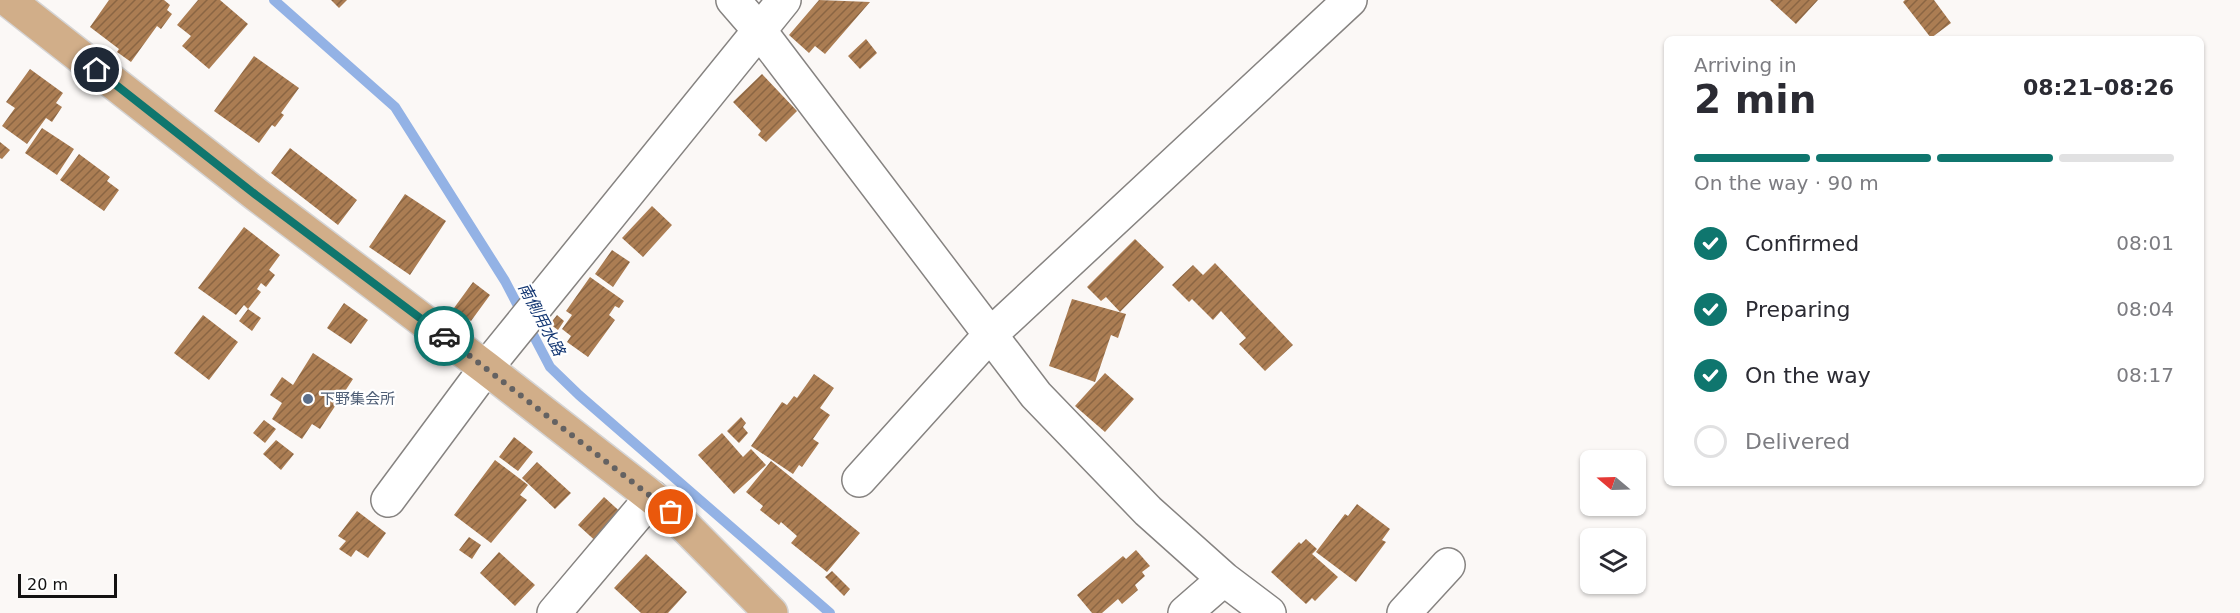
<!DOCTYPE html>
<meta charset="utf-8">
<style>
body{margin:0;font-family:"DejaVu Sans","Noto Sans JP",sans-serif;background:#f2f2f3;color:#2b2b33;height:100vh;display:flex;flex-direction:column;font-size:22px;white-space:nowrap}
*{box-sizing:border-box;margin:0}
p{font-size:20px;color:#7c7c81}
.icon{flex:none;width:33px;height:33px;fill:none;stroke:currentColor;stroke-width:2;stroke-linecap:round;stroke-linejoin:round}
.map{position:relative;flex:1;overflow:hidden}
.drawer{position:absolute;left:1664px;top:36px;width:540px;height:450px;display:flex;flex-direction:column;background:#fff;border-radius:9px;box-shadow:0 2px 4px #0004}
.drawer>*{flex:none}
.needle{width:39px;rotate:289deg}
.controls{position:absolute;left:1580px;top:450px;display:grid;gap:12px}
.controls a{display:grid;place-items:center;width:66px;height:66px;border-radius:9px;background:#fff;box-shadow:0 2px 4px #0004;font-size:30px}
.scale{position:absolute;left:18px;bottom:15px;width:99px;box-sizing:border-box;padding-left:6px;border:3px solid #131212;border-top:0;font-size:16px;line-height:21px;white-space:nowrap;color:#131212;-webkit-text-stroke:4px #fff;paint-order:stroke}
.pin{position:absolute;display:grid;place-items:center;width:51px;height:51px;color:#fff;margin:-26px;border:3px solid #fff;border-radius:50%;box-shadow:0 2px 6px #0007}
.courier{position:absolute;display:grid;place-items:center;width:60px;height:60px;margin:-30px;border:4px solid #0f766e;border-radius:50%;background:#fff;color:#222;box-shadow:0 2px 8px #0007}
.head em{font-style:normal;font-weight:700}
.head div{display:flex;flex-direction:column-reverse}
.head{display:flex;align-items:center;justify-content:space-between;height:102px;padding:0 30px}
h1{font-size:39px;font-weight:700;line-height:45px}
.bar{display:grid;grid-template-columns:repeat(4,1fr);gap:9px 6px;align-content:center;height:72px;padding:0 30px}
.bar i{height:8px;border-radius:4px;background:#e1e1e2}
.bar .active{background:#0f766e}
.bar p{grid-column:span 4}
ol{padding:0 30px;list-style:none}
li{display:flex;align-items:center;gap:18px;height:66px}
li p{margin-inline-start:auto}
li .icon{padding:6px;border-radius:50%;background:#0f766e;color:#fff;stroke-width:4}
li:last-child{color:#7c7c81}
li i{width:33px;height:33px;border:3px solid #e1e1e2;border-radius:50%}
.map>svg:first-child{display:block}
</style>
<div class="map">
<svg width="2240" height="613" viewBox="0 0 2240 613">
<defs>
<pattern id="building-hatch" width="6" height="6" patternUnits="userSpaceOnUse" patternTransform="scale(1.5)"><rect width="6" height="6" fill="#ab7d53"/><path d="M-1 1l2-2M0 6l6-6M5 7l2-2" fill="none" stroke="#8a6543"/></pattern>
</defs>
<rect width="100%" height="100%" fill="#fbf8f6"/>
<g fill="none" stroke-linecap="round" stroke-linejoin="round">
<path stroke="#93b2e5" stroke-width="10" d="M 274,0 L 395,107 L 505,281 L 550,367 L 579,395 L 830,613"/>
</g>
<path fill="url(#building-hatch)" d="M 109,0 L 164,0 L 170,5 L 167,10 L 172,14 L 161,29 L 157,26 L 131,62 L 117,52 L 119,49 L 90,27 Z
M 198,0 L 220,0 L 248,24 L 209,69 L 182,46 L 191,36 L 177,25 Z
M 331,0 L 347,0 L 339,8 Z
M 819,0 L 870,2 L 825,54 L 815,46 L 809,53 L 789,35 Z
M 1770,0 L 1818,0 L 1796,24 Z
M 1905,0 L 1934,0 L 1951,23 L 1931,38 L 1903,2 Z
M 866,39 L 877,53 L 860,69 L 848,56 Z
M 254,56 L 299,88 L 281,113 L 284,115 L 275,127 L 272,125 L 259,143 L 214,111 Z
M 30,69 L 63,93 L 56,103 L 62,107 L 52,122 L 46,118 L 27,144 L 2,126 L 15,108 L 6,102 Z
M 762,74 L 797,111 L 766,142 L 758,135 L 761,131 L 733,102 Z
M 42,128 L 74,149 L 57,175 L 25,153 Z
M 0,142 L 10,150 L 2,159 L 0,158 Z
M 290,148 L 357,200 L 338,225 L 271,173 Z
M 79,154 L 110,177 L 107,181 L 119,190 L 104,211 L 60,180 Z
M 405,194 L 446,221 L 410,275 L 369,247 Z
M 652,206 L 672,225 L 643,257 L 622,238 Z
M 244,227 L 280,255 L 269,270 L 275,275 L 266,287 L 261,283 L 257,289 L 261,292 L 248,309 L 244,305 L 236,315 L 198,288 Z
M 1135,239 L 1164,267 L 1120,312 L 1106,297 L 1101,301 L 1087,287 Z
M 612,250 L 630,262 L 613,287 L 595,274 Z
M 1215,263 L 1293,345 L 1265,371 L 1239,344 L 1246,338 L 1221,311 L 1213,320 L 1192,299 L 1189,302 L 1172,285 L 1193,265 L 1203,275 Z
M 590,277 L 624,301 L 619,308 L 615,306 L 609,315 L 615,320 L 588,357 L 567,342 L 571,336 L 562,329 L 572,315 L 566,311 Z
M 473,282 L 490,295 L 471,321 L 454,308 Z
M 1072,299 L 1126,314 L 1118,338 L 1111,335 L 1095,382 L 1049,366 Z
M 344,303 L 368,320 L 351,344 L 327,328 Z
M 248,309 L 261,318 L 252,331 L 239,321 Z
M 203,315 L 238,342 L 209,380 L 174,353 Z
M 557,315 L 564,321 L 558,330 L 550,324 Z
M 313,353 L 353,379 L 320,429 L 312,424 L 302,439 L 272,419 L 282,403 L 270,395 L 282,377 L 293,385 Z
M 1105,373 L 1134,399 L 1105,432 L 1075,406 Z
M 814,374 L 834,388 L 820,408 L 830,415 L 813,439 L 819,443 L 802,467 L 799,465 L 793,474 L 751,446 L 782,402 L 787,405 L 794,396 L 797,398 Z
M 741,417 L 746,423 L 743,427 L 748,433 L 739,443 L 727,431 Z
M 264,420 L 276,429 L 265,443 L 253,433 Z
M 722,433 L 743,457 L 751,449 L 766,465 L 734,494 L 698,455 Z
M 514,437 L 533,452 L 518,471 L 499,457 Z
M 276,440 L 294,454 L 281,470 L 263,454 Z
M 495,460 L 528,485 L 520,495 L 527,500 L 491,543 L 454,515 Z
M 771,461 L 860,533 L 827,572 L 791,543 L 797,536 L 781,522 L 779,525 L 760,510 L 763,506 L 746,492 Z
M 537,462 L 571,493 L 555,509 L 522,478 Z
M 604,497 L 626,517 L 600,545 L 578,525 Z
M 1357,504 L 1390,529 L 1382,540 L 1386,542 L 1356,582 L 1316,552 L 1345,514 L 1348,516 Z
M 357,511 L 386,533 L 368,558 L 356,550 L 351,557 L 339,549 L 346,541 L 338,536 Z
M 469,537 L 481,545 L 472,559 L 459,550 Z
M 1306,539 L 1317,549 L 1312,554 L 1338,577 L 1315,601 L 1312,598 L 1306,604 L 1271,572 L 1299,542 L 1301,544 Z
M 1136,550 L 1150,566 L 1142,572 L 1145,576 L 1135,585 L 1138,590 L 1122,604 L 1118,599 L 1102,613 L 1092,613 L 1077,595 L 1123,556 L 1126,559 Z
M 499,552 L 535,585 L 515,606 L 480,573 Z
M 646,554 L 687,592 L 668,613 L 641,613 L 614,588 Z
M 832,571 L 850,589 L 844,596 L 825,577 Z"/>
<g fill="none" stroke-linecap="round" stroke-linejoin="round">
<defs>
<path id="minor" d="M 733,0 L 759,30 L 1036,395 L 1148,511 L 1224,579 L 1269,613
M 859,480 L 989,336 L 1350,0
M 388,500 L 486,368 L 784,0
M 554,613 L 652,497
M 1185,613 L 1224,579
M 1404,613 L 1448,565"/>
<path id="major" d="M 8,0 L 257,195 L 486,368 L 671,512 L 771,613"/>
</defs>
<use href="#minor" stroke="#868381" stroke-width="36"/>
<use href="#major" stroke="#d5d4d4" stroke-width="36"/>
<use href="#minor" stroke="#fff" stroke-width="33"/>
<use href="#major" stroke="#d1ae89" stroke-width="33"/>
</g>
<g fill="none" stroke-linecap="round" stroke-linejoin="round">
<path stroke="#646262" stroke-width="6" stroke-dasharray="0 10.8" d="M 444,336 L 671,512"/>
<path stroke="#0f766e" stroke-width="8" d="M 97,70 L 256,195 L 444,336"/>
</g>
<circle fill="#5c6f8a" stroke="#fff" stroke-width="2" cx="308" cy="399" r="6"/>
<g text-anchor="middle" stroke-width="4.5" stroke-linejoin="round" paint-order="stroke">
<g font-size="15" fill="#4e5e75" stroke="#fff" text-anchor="start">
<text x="320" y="404">下野集会所</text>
</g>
<g font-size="16" font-style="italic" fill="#123571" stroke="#fff">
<text transform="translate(542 319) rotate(62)" y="6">南側用水路</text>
</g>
</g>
</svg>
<div class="controls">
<a><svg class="needle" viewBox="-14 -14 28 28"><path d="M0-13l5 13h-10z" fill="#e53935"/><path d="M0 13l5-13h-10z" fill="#7c7c81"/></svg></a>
<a><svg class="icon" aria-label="layers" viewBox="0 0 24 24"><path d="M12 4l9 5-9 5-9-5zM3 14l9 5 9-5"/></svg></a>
</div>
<div class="scale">20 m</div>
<div class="pin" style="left:671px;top:512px;background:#ea580c"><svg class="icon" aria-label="bag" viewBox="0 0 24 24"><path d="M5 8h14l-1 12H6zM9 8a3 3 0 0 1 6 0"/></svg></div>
<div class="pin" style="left:97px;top:70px;background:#1f2937"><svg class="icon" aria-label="home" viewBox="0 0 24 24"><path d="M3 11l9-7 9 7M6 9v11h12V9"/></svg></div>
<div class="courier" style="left:444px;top:336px"><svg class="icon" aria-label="car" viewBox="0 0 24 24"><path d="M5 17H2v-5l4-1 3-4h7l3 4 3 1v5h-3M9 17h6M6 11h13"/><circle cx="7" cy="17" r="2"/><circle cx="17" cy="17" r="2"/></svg></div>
<section class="drawer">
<div class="head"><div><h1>2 min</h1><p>Arriving in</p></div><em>08:21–08:26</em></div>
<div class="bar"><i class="active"></i><i class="active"></i><i class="active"></i><i></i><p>On the way · 90 m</p></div>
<ol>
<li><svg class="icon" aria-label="check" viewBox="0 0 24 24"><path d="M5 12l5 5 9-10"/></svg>Confirmed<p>08:01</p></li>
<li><svg class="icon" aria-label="check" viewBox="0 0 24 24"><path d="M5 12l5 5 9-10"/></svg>Preparing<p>08:04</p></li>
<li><svg class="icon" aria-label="check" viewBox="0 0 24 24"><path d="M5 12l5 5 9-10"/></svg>On the way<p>08:17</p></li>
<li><i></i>Delivered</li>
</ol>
</section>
</div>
